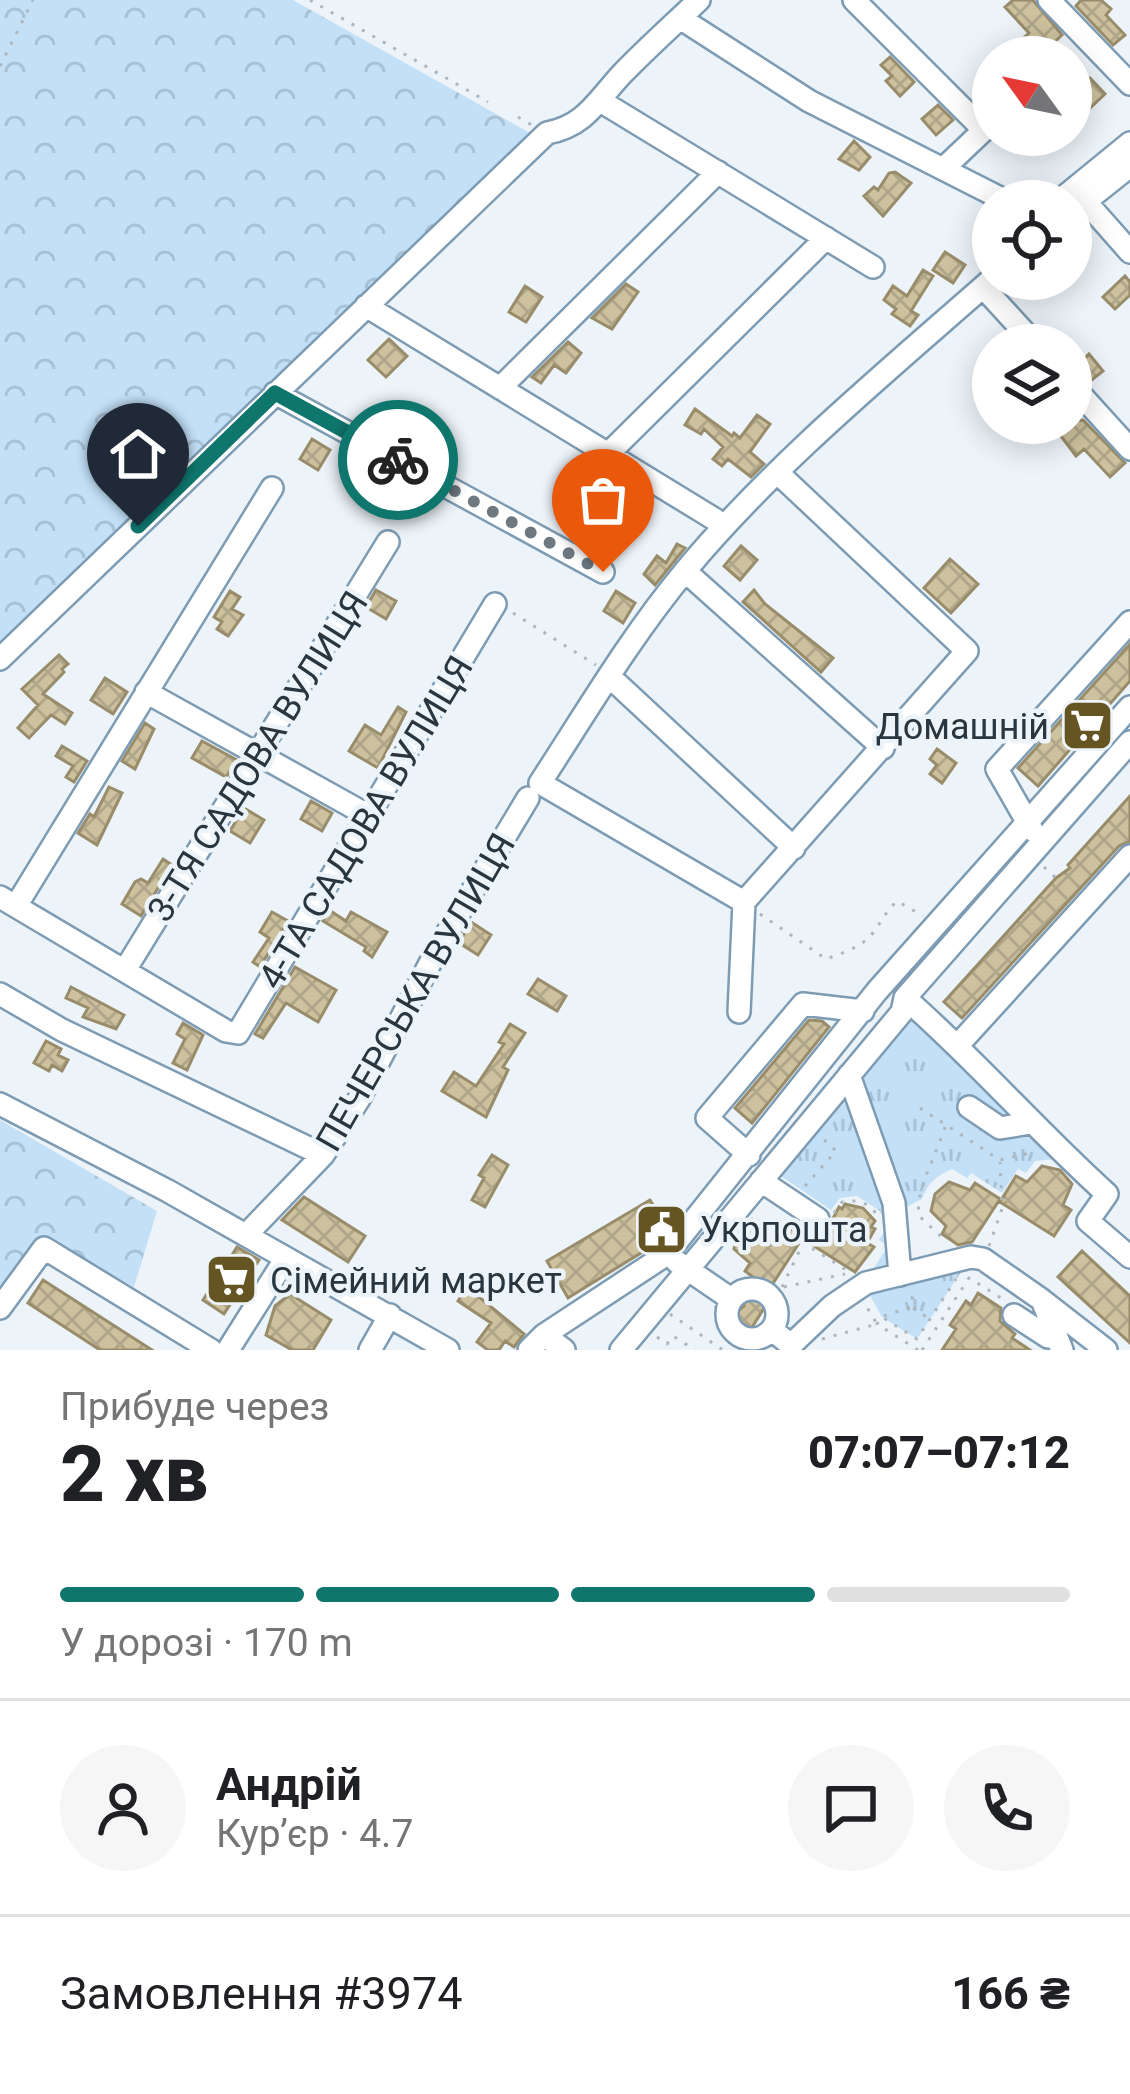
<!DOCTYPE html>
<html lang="uk">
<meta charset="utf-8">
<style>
body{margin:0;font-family:Roboto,sans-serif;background:#f6f6f6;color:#202124;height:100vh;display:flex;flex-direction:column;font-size:45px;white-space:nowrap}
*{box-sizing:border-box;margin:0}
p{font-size:39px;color:#757577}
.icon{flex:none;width:66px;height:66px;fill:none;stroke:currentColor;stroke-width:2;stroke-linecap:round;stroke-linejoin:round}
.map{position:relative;height:1350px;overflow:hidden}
.details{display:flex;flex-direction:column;background:#fff;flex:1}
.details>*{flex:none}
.needle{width:78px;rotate:303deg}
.buttons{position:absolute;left:972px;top:36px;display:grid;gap:24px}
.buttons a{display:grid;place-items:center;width:120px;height:120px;border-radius:50%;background:#fff;box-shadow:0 6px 30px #0003;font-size:60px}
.pin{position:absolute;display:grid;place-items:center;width:102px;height:102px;color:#fff;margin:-123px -51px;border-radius:50% 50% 50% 0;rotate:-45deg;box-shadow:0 0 12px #0007}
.pin .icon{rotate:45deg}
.courier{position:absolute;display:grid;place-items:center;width:120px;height:120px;margin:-60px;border:9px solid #0f766e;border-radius:50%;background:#fff;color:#222;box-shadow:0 3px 15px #0007}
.overview em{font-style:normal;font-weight:800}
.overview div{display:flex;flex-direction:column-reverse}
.overview{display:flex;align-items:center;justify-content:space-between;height:204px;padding:0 60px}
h1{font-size:78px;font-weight:800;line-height:90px}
.bar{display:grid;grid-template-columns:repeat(4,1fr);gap:18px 12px;align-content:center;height:144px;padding:0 60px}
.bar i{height:15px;border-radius:9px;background:#e0e0e0}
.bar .active{background:#0f766e}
.bar p{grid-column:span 4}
.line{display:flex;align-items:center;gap:30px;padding:0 60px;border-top:3px solid #e0e0e0}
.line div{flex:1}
.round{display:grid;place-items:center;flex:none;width:126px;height:126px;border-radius:63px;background:#f6f6f6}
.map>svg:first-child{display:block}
</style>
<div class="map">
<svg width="1130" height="1350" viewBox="0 0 1130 1350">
<defs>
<pattern id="grass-tufts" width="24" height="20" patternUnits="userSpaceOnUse" patternTransform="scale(3)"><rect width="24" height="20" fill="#c3e0f7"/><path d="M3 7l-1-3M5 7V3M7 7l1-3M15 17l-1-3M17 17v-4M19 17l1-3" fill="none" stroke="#a8c1d5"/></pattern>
<pattern id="forest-crowns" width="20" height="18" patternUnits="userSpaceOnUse" patternTransform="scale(3)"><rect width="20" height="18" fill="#c3e0f7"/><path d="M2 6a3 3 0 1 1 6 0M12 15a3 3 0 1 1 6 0" fill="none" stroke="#a8c1d5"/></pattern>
<pattern id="building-cross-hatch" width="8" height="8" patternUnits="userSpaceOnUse" patternTransform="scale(3)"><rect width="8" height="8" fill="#cdc19e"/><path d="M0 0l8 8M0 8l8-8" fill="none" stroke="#b0a689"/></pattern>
</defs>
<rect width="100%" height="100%" fill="#edf4f9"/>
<path fill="url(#grass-tufts)" d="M 906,1016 L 966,1067 L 1055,1159 L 1035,1161 L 1026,1173 L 1018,1169 L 1002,1193 L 971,1173 L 967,1178 L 952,1169 C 936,1176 928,1183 922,1199 L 905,1208 L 896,1266 L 870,1274 L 888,1246 L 879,1240 L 887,1228 L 880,1211 L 857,1196 L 840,1198 L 831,1210 L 775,1172 Z
M 971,1257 L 917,1339 L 882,1317 L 864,1285 Z"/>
<path fill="url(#forest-crowns)" d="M 0,0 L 293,0 L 532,134 L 0,649 Z
M 0,1120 L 157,1211 L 134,1287 L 45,1239 L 0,1293 Z"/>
<path fill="url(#building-cross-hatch)" stroke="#988c6a" stroke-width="3" d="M 1013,0 L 1033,0 L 1062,35 L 1039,57 L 1033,57 L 1019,42 L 1029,33 L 1005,7 Z
M 1081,0 L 1101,0 L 1111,9 L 1106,15 L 1125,35 L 1113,45 L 1076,6 Z
M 890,57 L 914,82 L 900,96 L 886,81 L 892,76 L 881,65 Z
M 1090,78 L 1105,94 L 1087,111 L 1072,95 Z
M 938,105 L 953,120 L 936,135 L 922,119 Z
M 854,141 L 870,157 L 859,170 L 839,159 Z
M 895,172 L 911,183 L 883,216 L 864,196 L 874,187 L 878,190 L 889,173 Z
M 945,252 L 965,265 L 953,283 L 933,270 Z
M 923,270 L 933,276 L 911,311 L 918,315 L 910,326 L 892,314 L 896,309 L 884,300 L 893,286 L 907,296 Z
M 1125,276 L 1130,282 L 1130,295 L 1115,309 L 1103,297 Z
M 626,284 L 638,292 L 612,329 L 592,318 Z
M 525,286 L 542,297 L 526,322 L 509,312 Z
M 389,339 L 407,356 L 386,377 L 368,360 Z
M 568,342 L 581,353 L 566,373 L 554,365 L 541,383 L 532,377 Z
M 1071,343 L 1084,359 L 1089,354 L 1103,371 L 1089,382 L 1071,366 Z
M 695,409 L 732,436 L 734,433 L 740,438 L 757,415 L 770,424 L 750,452 L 764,464 L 751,477 L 728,459 L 722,466 L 713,459 L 723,447 L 704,429 L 701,434 L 685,425 Z
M 1083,420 L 1125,463 L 1110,477 L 1084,449 L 1076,456 L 1051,423 Z
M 312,439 L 330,450 L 318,470 L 300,459 Z
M 599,498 L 618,508 L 607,528 L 588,518 Z
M 677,544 L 685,548 L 655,585 L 644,574 L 657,556 L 666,563 Z
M 741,546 L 757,560 L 740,580 L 724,566 Z
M 950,559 L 978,584 L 951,613 L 924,588 Z
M 376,590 L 396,601 L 386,619 L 366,607 Z
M 754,590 L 765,604 L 833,658 L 821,672 L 743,602 Z
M 230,591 L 240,597 L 232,609 L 243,615 L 228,636 L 217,629 L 222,622 L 214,617 Z
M 616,591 L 635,603 L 623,623 L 604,611 Z
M 1130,644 L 1130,681 L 1038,786 L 1018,768 Z
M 59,655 L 68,664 L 62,669 L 64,672 L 43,694 L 72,713 L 65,724 L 51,715 L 29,738 L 18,728 L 38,705 L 22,689 Z
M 105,678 L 127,692 L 113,714 L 91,700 Z
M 398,707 L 406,712 L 378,768 L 349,751 L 365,725 L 381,735 Z
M 145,723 L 154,729 L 135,769 L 122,761 Z
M 202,741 L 237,760 L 226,777 L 192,758 Z
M 62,746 L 87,761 L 74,782 L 66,777 L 73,766 L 56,756 Z
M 937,749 L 956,763 L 942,783 L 930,774 L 937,765 L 930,759 Z
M 109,787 L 122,793 L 97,845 L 78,833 L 90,814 L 94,817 Z
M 1130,796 L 1130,841 L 1119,846 L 962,1018 L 944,1002 L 1056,878 L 1070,868 L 1068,865 Z
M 311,801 L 332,813 L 322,831 L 301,819 Z
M 244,808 L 264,820 L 250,843 L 230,831 Z
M 163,859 L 172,865 L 141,916 L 122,904 L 135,882 L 141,879 L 148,883 Z
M 329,910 L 346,921 L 351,912 L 387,932 L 372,957 L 364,951 L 366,947 L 323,921 Z
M 272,912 L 288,921 L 260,967 L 253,962 L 269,938 L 260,932 Z
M 471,922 L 491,935 L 478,955 L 459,943 Z
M 295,967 L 336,990 L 318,1022 L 286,1003 L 263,1038 L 255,1034 Z
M 538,979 L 566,996 L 557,1011 L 528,994 Z
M 71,987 L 124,1015 L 116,1029 L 83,1017 L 88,1008 L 66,998 Z
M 809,1020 L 822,1021 L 829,1027 L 752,1123 L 735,1108 Z
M 183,1023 L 203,1035 L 187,1070 L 173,1063 L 185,1039 L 177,1034 Z
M 510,1024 L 525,1033 L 503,1067 L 508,1070 L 486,1117 L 442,1091 L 454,1072 L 476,1086 L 504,1044 L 499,1042 Z
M 46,1041 L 61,1049 L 58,1055 L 68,1060 L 62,1071 L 52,1065 L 49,1071 L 34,1063 Z
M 492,1155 L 508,1165 L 485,1207 L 472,1200 L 484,1178 L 479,1175 Z
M 1042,1166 L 1060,1170 L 1072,1184 L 1063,1205 L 1071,1210 L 1054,1236 L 1000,1202 L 1016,1176 L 1027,1182 Z
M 949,1182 L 970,1190 L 975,1183 L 1000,1199 L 972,1242 L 958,1245 L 942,1234 L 946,1226 L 931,1211 L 935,1194 Z
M 304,1197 L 365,1236 L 348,1262 L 282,1220 Z
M 650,1200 L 668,1229 L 657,1243 L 568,1298 L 547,1261 Z
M 845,1204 L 863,1208 L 875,1221 L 871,1227 L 875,1229 L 867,1243 L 874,1247 L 855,1272 L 803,1239 L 809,1231 L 826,1232 L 839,1207 L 842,1209 Z
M 752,1219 L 774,1228 L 778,1220 L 803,1237 L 761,1302 L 766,1305 L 751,1329 L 731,1317 L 744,1306 L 745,1295 L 756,1279 L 745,1271 L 750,1263 L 734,1249 L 737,1234 Z
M 237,1247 L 259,1260 L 224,1314 L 203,1300 Z
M 1082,1251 L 1130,1296 L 1130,1343 L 1058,1277 Z
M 43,1280 L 152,1350 L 100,1350 L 28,1303 Z
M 467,1287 L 524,1334 L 514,1347 L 505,1341 L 499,1350 L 488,1350 L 477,1342 L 491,1323 L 458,1301 Z
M 978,1293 L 1001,1308 L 1000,1321 L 1015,1334 L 1012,1338 L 1030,1350 L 942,1350 L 956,1329 L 950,1325 L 966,1301 L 971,1305 Z
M 290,1294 L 331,1320 L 313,1350 L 292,1350 L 266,1335 L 275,1306 Z"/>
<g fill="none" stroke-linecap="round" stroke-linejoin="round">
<defs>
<path id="minor" d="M 854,0 L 984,130 L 945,167
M 1049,0 L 1130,84
M 680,18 L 809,101 L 1006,201
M 602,102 L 873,267
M 1059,201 L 1130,143
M 1086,202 L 1130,252
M 1071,213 L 1130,166
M 983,287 L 1036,345
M 366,306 L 716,520
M 1071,384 L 1130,449
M 500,388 L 718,172
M 275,393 L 603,572
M 607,455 L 826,238
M 685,571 L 883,748
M 0,659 L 547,133 C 585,126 597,101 621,75 C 646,49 673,25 699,0
M 609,676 L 794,848
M 146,692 L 369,816
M 1032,830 L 997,769 L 1130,622
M 0,897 L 226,1031 L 238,1033 L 495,604
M 744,902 L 540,783 C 587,711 631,636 686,570 C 773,465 890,369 993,278
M 16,906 L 272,488
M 125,970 L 388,542
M 0,994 L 62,1030 L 323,1155
M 905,998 C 976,1060 1037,1131 1107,1194 L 1088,1221 L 1130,1257
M 739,1012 L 744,902 L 967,651 L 779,474
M 958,1045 L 1130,856
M 849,1075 L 894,1203 L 900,1275
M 0,1104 L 168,1191 L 448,1350
M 969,1107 L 1000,1128 L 1030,1123
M 749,1155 L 707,1118 L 803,1004 L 863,1011
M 761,1181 L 818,1219
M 247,1234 L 323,1155 L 359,1099 L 437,950 L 528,798
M 677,1262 L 731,1299
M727 1314a25 25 0 1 1 50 0a25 25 0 1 1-50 0Z
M 1043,1301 L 1106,1350
M 0,1308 L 44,1248 L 211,1350
M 1014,1315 L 1048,1337
M 772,1330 L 791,1345 L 832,1306 L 866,1283 L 971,1257 L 983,1259 L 1042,1300 L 1062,1350
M 544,1335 L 564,1350
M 228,1350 L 286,1258
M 370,1350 L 390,1315
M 529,1350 L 544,1335 L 667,1254 L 877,991 L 1130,707
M 621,1350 L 902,1012 L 905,998 L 1130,742"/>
</defs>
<use href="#minor" stroke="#7d9cb4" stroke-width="26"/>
<path stroke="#adb6bd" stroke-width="3" stroke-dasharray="3 9" stroke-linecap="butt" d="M 310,0 L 488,102
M 0,66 L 33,0
M 518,117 L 532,125
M 513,613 L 596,665
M 1044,867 L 1056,878
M 760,914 L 826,959 C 840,954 862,947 872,934 C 881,923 885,912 897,901 L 923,916
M 920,1108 L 1000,1160 L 1034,1152
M 945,1127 C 937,1154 915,1190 919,1216 L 947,1242
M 805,1186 L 836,1151 L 820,1136
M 834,1213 L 842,1202 C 858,1199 868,1202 878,1216
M 802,1242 L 851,1273
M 989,1246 L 1002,1209 L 1000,1162
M 782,1287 L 808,1233
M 784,1287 L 845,1274
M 913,1308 L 930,1319
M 670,1314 L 723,1350
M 884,1316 L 911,1307 L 913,1291
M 657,1337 L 667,1344 L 673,1336 L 695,1350
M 822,1339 L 877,1324 L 865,1304
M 918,1350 L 877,1324 L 882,1317 L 917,1339 L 956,1279
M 922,1350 L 969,1278 L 1006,1301"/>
<use href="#minor" stroke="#fff" stroke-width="21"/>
</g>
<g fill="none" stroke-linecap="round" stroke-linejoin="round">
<path stroke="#6e7881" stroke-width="12" stroke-dasharray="0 21.6" d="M 398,460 L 603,572"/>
<path stroke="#0f766e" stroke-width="15" d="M 138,526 L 275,393 L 398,460"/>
</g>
<defs>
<symbol id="supermarket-square" viewBox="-11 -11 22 22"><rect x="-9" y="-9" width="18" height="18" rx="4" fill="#655523" stroke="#edf4f9"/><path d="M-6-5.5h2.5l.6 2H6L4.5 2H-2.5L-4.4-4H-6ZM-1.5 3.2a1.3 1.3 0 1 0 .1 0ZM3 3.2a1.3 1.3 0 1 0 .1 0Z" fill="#fff"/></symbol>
<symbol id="civic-square" viewBox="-11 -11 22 22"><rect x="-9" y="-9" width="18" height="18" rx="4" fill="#655523" stroke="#edf4f9"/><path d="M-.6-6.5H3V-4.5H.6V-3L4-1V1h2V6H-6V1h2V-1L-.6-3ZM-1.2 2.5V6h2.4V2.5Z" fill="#fff"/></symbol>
</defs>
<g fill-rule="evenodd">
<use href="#supermarket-square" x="1058" y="696" width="59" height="59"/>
<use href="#civic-square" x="632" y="1200" width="59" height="59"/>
<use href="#supermarket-square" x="202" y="1250" width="59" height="59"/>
</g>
<g text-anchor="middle" stroke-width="9" stroke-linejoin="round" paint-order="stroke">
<g font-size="36" fill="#293640" stroke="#edf4f9" text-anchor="start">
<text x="1049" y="739" text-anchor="end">Домашній</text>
<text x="700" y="1242">Укрпошта</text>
<text x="270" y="1293">Сімейний маркет</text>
</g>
<g font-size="36" fill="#293640" stroke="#edf4f9">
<text transform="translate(257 756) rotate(-58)" y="13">3-ТЯ САДОВА ВУЛИЦЯ</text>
<text transform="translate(365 822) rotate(-59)" y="13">4-ТА САДОВА ВУЛИЦЯ</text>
<text transform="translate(415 992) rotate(-60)" y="13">ПЕЧЕРСЬКА ВУЛИЦЯ</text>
</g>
</g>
</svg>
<div class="buttons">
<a><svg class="needle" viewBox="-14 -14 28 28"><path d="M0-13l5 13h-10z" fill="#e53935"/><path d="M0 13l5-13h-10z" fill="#757577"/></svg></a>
<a><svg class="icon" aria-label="locate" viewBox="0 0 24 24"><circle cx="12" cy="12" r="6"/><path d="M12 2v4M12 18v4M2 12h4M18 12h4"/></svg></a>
<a><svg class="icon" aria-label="layers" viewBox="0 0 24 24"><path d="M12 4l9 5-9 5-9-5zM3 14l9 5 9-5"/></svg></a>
</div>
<div class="pin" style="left:603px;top:572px;background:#ea580c"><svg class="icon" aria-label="bag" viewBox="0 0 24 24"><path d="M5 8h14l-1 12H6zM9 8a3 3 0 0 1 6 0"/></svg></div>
<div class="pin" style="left:138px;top:526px;background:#1f2937"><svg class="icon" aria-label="home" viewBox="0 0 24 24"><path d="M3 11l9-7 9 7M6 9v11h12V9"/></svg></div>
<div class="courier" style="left:398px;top:460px"><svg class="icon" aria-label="bike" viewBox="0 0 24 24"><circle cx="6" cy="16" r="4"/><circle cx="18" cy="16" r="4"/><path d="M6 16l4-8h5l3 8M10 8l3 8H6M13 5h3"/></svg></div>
</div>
<section class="details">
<div class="overview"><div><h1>2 хв</h1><p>Прибуде через</p></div><em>07:07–07:12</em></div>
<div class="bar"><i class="active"></i><i class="active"></i><i class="active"></i><i></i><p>У дорозі · 170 m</p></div>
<div class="line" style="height:216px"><a class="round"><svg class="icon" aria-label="person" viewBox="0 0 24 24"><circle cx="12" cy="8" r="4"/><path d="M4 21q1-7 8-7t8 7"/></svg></a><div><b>Андрій</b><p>Кур’єр · 4.7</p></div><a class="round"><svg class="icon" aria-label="chat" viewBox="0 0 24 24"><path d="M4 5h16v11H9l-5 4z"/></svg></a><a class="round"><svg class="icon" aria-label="phone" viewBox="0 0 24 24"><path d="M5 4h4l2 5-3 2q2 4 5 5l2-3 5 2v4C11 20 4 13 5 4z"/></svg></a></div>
<div class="line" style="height:156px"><div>Замовлення #3974</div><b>166 ₴</b></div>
</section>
